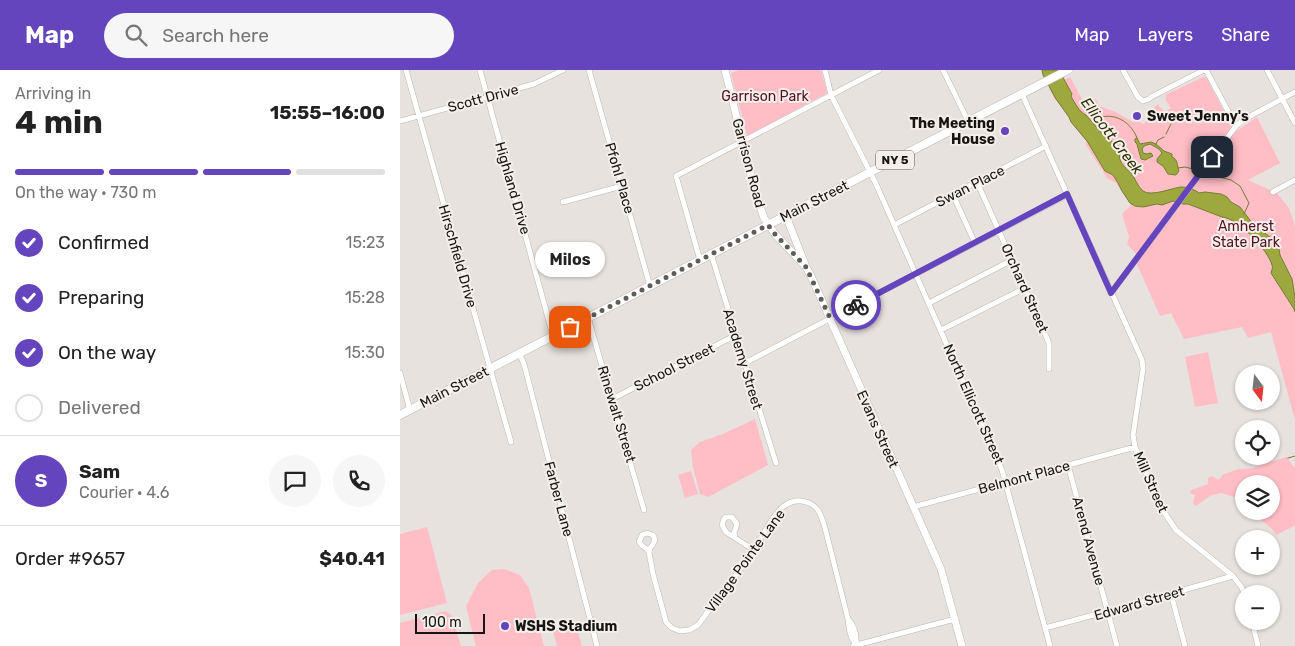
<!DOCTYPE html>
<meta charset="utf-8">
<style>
body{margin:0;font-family:Rubik,sans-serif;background:#f6f6f6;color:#222;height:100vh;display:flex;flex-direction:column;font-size:19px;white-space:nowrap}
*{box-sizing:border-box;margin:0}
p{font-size:16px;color:#767676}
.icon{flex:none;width:28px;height:28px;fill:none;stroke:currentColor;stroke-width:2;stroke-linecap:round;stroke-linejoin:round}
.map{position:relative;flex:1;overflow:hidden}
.panel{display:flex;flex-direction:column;background:#fff;width:400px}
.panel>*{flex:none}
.needle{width:32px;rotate:165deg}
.tools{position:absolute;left:835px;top:295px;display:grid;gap:10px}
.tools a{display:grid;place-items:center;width:45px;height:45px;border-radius:50%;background:#fff;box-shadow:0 1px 4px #0004;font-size:25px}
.scale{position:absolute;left:15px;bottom:12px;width:70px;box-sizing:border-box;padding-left:5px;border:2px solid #161513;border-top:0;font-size:14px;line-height:18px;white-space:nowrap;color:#161513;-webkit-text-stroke:4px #f4efeb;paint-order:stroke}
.pin{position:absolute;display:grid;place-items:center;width:42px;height:42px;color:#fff;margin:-21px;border-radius:10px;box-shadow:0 2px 8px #0006}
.courier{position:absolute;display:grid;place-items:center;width:50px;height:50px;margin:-25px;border:4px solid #6545bd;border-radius:50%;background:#fff;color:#222;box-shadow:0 1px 6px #0007}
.bubble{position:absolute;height:35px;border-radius:18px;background:#fff;box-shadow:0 1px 4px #0004;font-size:16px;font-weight:700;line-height:35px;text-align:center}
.head em{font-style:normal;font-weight:700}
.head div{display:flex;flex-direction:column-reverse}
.head{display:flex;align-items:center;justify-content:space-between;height:85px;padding:0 15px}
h1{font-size:32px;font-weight:700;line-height:38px}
.bar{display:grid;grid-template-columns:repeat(4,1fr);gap:8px 5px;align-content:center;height:60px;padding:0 15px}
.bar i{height:6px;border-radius:4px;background:#e0e0e0}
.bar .active{background:#6545bd}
.bar p{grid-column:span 4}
.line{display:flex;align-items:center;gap:12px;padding:0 15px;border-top:1px solid #e0e0e0}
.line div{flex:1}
.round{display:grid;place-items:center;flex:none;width:52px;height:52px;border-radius:26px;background:#f6f6f6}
ol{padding:0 15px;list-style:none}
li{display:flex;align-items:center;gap:15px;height:55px}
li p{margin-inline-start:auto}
li .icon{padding:5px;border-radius:50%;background:#6545bd;color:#fff;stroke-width:4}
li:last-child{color:#767676}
li i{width:28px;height:28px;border:2px solid #e0e0e0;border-radius:50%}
header{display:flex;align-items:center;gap:30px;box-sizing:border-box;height:70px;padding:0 25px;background:#6545bd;color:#fff}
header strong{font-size:24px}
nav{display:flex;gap:28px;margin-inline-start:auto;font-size:18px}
.search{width:350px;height:45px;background:#f6f6f6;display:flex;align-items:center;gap:12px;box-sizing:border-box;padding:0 18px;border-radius:28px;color:#767676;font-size:19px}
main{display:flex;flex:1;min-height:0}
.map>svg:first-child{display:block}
</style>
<header>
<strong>Map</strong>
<div class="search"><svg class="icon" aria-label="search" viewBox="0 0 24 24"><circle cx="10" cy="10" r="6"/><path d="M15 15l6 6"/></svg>Search here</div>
<nav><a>Map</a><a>Layers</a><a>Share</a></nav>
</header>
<main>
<section class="panel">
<div class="head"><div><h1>4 min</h1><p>Arriving in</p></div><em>15:55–16:00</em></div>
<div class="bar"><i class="active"></i><i class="active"></i><i class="active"></i><i></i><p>On the way · 730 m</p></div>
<ol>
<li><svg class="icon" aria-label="check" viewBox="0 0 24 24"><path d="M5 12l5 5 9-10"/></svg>Confirmed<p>15:23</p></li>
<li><svg class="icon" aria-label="check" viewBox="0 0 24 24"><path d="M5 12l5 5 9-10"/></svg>Preparing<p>15:28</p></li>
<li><svg class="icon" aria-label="check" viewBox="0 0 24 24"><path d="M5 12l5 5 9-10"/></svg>On the way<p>15:30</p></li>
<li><i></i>Delivered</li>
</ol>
<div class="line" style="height:90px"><b class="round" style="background:#6545bd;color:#fff">S</b><div><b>Sam</b><p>Courier · 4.6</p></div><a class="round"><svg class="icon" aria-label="chat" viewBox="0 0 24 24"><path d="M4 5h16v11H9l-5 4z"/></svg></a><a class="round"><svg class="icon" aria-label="phone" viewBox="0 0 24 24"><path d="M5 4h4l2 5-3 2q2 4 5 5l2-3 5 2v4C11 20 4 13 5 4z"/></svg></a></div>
<div class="line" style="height:65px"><div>Order #9657</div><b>$40.41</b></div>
</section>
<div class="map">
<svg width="895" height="576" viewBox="0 0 895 576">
<rect width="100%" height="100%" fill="#e7e2de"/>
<path fill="#ffbdc6" d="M 339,0 L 421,0 L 427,23 L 347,66 L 331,3 Z
M 670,7 L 683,31 L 687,34 L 696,29 L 699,36 L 716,42 L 733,52 L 734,50 L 744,54 L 757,34 L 765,42 L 771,38 L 765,29 L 767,28 L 765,25 L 803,7 L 806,7 L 835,62 L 857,47 L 880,93 L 848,110 L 877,123 L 889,138 L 895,156 L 895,350 L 871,262 L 848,268 L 842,257 L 784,269 L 771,243 L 760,246 L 736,192 L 739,187 L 727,174 L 729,167 L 722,144 L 731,135 L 716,113 L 707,108 L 686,75 L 686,71 L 671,52 L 657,30 L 655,30 L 649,19 Z
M 808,282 L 818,333 L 795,337 L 785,287 Z
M 355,349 L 368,395 L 308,427 L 300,424 L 293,397 L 291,380 L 300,372 L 323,364 Z
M 887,387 C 891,391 891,395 895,398 L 895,455 L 894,456 L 876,465 L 872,459 L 861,450 L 867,441 L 871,441 L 871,414 L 844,414 L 844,424 L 837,424 L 834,427 L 821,423 L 810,426 L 796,436 L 793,433 L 795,425 L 790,423 L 791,420 L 808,414 L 808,408 L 812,406 L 818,410 L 824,404 L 839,399 L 853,398 L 869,392 Z
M 291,401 L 298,424 L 285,428 L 278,405 Z
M 27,457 L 47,533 L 0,545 L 0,464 Z
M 104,499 L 120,505 L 129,518 L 144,576 L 76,576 L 66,536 L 78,513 L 92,500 Z
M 46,541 L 52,546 L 61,576 L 0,576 L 0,553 Z
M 176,555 L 182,576 L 157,576 L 153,561 Z"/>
<path fill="#9da93f" stroke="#747d32" d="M 642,0 L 659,0 L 672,24 L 671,26 C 674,32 680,43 686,45 L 705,67 L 711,70 L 720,83 C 718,91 724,97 730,102 C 735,107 737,116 743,121 C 751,127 772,118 781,117 C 787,117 794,119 799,123 L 805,122 L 821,124 L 827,127 L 831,132 L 840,137 L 853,154 L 878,173 L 880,185 L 892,209 L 895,227 L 895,242 L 894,239 L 871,203 C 872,200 873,197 872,195 C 868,180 838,148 822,147 L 788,134 L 783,134 L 773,131 L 762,135 L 757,134 L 743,137 L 735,136 L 730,133 L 722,121 L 718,113 L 713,105 L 705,101 L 687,71 L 671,52 L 669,47 L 656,29 L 643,5 Z
M 737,68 L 740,74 L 751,72 L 756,74 L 764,81 L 772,84 L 772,87 C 778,89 777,96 779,101 L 776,105 L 768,104 L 763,96 L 757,92 L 757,89 L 762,83 L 759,79 L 750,74 L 744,76 L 742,79 L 743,83 L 747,84 L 751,83 L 753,86 L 745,90 L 741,89 L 737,74 L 735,72 L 735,69 Z"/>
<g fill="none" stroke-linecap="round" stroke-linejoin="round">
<path stroke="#747d32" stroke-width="1" d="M 702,47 C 717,43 732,54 737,68
M 766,64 L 771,54
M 756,74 L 758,70 L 764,67
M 778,98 L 785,97 L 793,99
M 807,104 L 831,110 L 840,116 L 849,133 L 844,144
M 888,388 L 895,386"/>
<defs>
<path id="street" d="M 6,0 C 40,124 76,248 111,372
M 80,0 L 153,266
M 189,0 L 250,216
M 425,0 L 431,25 L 476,114 L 602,400 L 650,576
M 543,0 L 568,51
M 723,0 L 738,27 L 743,31 L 749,29 L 751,27 L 804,0
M 806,0 L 836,56
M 867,0 L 895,53
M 622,24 L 742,290 L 743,299 L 733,365 L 735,377 L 739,387 L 764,442 L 776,460 L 833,506 L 842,518 L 844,524
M 0,51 L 134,14 L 163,0
M 577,112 L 649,273 L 649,299
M 873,122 L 895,110
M 553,125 L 575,173
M 163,132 L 222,116
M 494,155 L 646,76
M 311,184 L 376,393
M 300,190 L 276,106 L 479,0
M 711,223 L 836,56 L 843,50 L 895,22
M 529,233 L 612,190
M 188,248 L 244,440
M 541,260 L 625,218
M 119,283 L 124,294 L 197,576
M 345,293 L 667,125
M 0,303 L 10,340
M 212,329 L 336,265
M 668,395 L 717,576
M 513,437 L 735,377
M 247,463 L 253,465 L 255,470 L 252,476 L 250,478 L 249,482 C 246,477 242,477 239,472 L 242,465 Z
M 335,468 L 326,462 L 322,455 L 324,449 L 326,447 L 332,447 L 337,454 L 334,463 L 335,468 L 354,480
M 249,482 L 253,504 L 266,552 L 272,558 L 280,561 L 289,560 L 298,555 C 316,530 336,506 353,481 C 362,468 374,441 387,434 C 397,428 411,431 418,440 C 421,445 422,450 424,454 L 448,549 C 449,559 450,567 456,575
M 771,524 L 785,576
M 448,549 C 455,557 457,565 456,575
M 852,551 L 858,576
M 645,558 L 720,538 L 833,506
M 453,576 L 555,549"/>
<path id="secondary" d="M 325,0 L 355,122 L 364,148 L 375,164 L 406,197 L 411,206 L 541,499 L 562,576
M 386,146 L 405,194"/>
<path id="primary" d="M 0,345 L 668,0"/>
</defs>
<use href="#street" stroke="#bbb6b2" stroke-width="6"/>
<use href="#secondary" stroke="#bbb6b2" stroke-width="8"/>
<use href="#primary" stroke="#bbb6b2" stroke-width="9"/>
<use href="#street" stroke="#fff" stroke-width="5"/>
<use href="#secondary" stroke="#fff" stroke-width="7"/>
<use href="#primary" stroke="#fff" stroke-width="8"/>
</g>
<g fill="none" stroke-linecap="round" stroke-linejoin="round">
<path stroke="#5f5d5a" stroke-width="5" stroke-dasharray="0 9" d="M 170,257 L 368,155 L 375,164 L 406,197 L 430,248 L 456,235"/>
<path stroke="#6545bd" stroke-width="6" d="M 456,235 L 667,124 L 711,223 L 812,87"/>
</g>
<g fill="#6545bd" stroke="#f4efeb" stroke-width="2">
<circle cx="737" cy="46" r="5"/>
<circle cx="605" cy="61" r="5"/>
<circle cx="105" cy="556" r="5"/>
</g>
<g text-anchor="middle" stroke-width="4" stroke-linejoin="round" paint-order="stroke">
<rect fill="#f4efeb" stroke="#595654" stroke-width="1" x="476" y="80.5" width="38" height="19" rx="4"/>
<g font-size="12" font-weight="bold" fill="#161513">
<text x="495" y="94">NY 5</text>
</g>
<g font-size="14" fill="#531223" stroke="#f4efeb">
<text x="365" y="31">Garrison Park</text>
<text x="846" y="161">Amherst<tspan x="846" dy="16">State Park</tspan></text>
</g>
<g font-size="14" fill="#161513" stroke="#f4efeb">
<text transform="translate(83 28) rotate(-15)" y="5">Scott Drive</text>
<text transform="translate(349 93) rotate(75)" y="5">Garrison Road</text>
<text transform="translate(220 108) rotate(74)" y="5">Pfohl Place</text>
<text transform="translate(570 116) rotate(-27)" y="5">Swan Place</text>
<text transform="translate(113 118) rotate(74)" y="5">Highland Drive</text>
<text transform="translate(414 131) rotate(-27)" y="5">Main Street</text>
<text transform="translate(58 186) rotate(74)" y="5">Hirschfield Drive</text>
<text transform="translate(625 218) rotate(66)" y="5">Orchard Street</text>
<text transform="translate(343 289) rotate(73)" y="5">Academy Street</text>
<text transform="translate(274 297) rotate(-27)" y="5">School Street</text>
<text transform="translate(54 317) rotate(-27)" y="5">Main Street</text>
<text transform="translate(574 334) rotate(66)" y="5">North Ellicott Street</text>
<text transform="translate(217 344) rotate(73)" y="5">Rinewalt Street</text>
<text transform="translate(478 359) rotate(66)" y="5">Evans Street</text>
<text transform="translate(624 407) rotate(-15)" y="5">Belmont Place</text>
<text transform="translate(751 412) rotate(66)" y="5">Mill Street</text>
<text transform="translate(159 429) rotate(75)" y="5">Farber Lane</text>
<text transform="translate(689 471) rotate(75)" y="5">Arend Avenue</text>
<text transform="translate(345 491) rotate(-54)" y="5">Village Pointe Lane</text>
<text transform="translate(739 533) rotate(-16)" y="5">Edward Street</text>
</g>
<g font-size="14" font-weight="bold" fill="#161513" stroke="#f4efeb" text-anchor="start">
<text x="747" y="51">Sweet Jenny's</text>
<text x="595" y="58" text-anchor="end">The Meeting<tspan x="595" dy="16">House</tspan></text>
<text x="115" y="561">WSHS Stadium</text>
</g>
<g font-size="15" font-style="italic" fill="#2d3104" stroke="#f4efeb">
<text transform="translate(712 66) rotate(53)" y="5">Ellicott Creek</text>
</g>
</g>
</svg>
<div class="tools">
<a><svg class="needle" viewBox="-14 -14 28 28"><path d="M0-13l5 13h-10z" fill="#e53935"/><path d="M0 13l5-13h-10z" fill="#767676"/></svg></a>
<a><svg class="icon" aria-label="locate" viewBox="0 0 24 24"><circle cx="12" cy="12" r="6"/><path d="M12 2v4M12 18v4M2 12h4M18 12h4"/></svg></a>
<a><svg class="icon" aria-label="layers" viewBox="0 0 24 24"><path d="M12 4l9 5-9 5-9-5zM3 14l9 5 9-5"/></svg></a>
<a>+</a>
<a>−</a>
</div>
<div class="scale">100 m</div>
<div class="pin" style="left:170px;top:257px;background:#ea580c"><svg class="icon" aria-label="bag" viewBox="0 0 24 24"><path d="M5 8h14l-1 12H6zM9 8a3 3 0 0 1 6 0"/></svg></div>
<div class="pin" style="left:812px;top:87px;background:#1f2937"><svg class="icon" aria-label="home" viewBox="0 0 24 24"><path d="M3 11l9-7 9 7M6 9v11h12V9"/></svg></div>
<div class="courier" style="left:456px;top:235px"><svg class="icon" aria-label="bike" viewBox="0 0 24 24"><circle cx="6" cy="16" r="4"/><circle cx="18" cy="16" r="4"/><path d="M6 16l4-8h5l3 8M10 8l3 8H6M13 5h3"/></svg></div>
<div class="bubble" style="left:135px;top:172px;width:70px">Milos</div>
</div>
</main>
